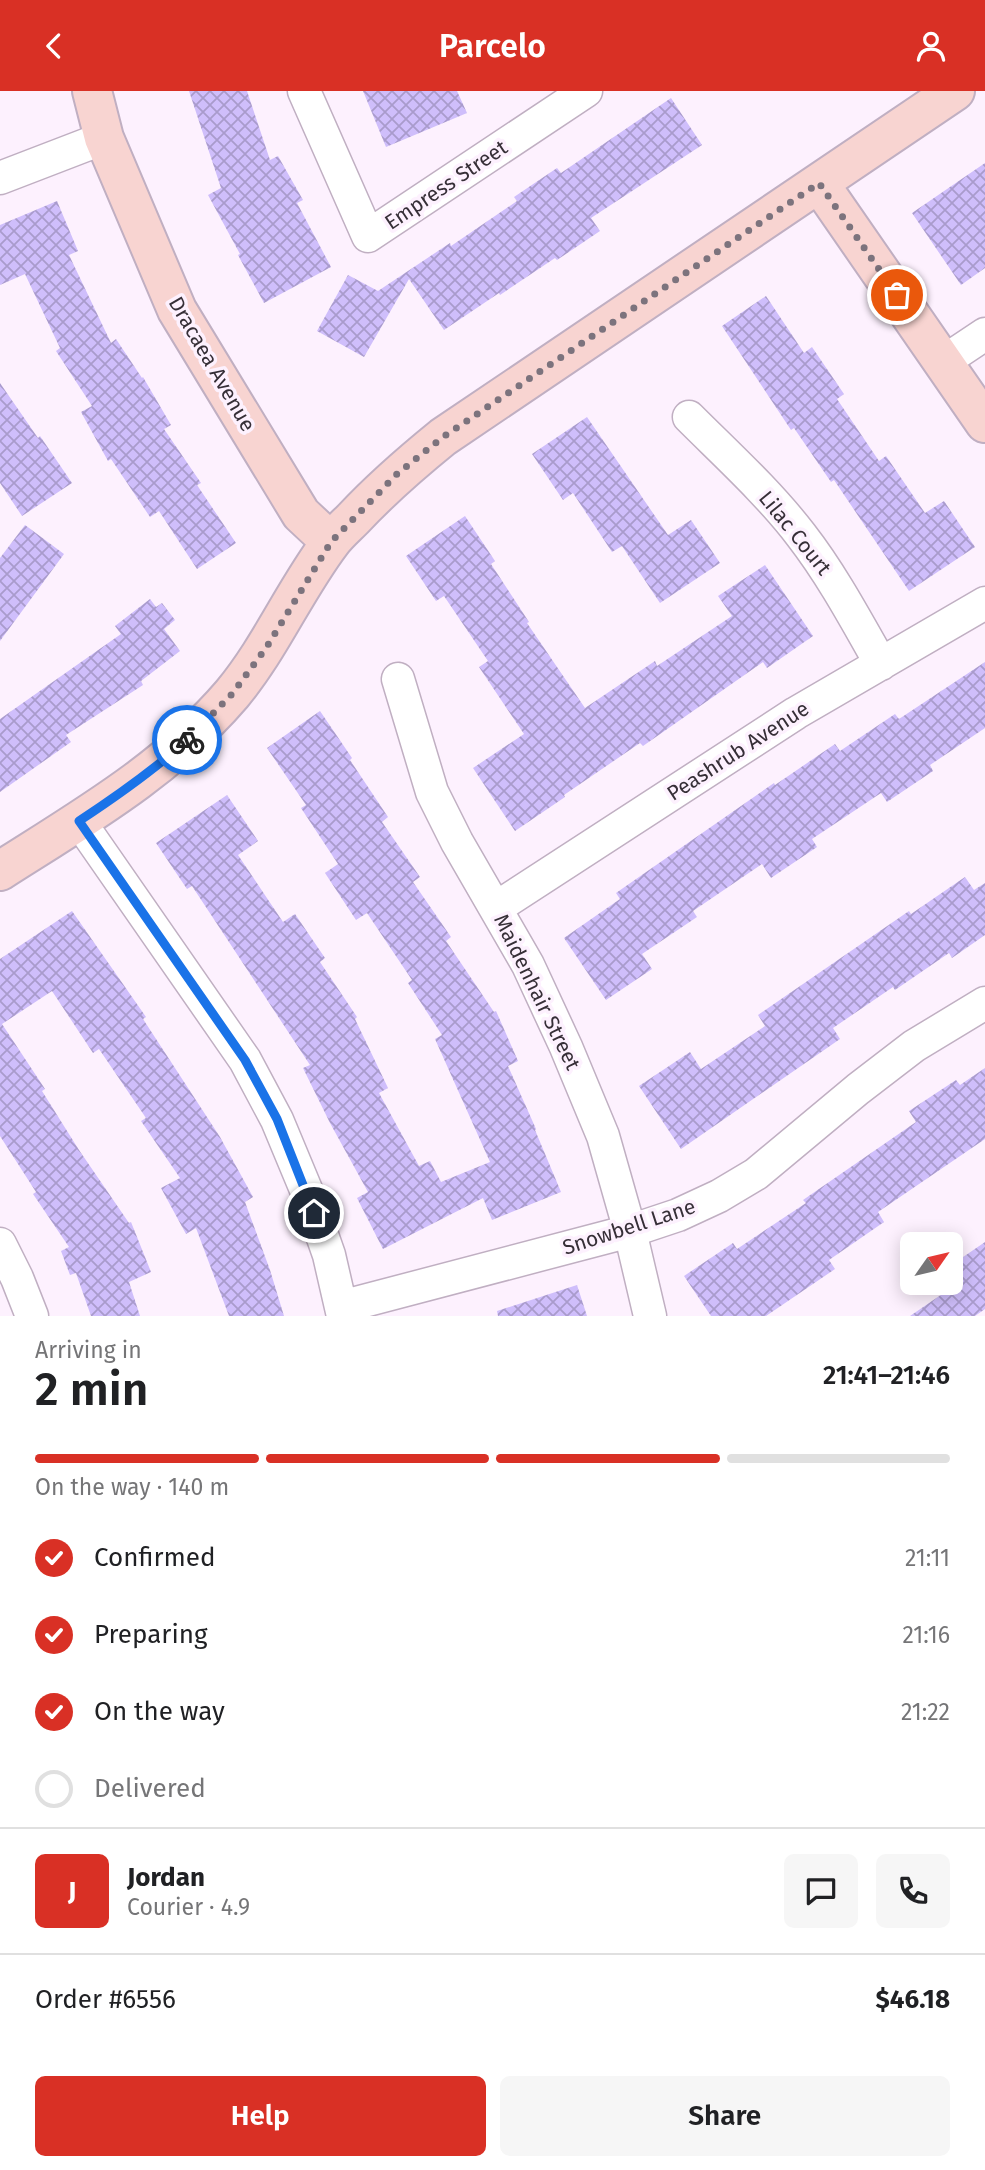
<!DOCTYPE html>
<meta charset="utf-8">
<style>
body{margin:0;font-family:"Fira Sans",sans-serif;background:#f6f6f6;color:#202124;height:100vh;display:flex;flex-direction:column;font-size:26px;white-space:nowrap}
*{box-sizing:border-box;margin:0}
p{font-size:23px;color:#757577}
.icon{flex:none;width:38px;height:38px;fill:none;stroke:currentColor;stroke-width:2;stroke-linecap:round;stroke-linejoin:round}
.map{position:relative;height:1225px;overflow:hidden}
.sheet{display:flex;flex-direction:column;background:#fff;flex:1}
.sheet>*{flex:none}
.needle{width:46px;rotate:56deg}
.tools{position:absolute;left:900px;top:1141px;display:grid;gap:14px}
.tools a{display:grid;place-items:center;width:63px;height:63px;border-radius:10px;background:#fff;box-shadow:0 4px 18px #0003;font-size:35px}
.pin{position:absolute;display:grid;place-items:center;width:60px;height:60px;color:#fff;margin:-30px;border:4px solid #fff;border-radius:50%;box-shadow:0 2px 7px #0007}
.courier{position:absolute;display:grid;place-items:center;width:70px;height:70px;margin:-35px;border:5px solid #1a73e8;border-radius:50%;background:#fff;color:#222;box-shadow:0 2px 9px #0007}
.overview em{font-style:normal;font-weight:600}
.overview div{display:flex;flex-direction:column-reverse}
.overview{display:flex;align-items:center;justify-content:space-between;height:119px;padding:0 35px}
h1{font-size:46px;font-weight:600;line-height:52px}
.bar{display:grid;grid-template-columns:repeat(4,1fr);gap:10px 7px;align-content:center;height:84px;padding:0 35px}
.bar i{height:9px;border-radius:5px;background:#e0e0e0}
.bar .current{background:#d93025}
.bar p{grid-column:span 4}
.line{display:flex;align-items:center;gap:18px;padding:0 35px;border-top:2px solid #e0e0e0}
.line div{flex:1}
.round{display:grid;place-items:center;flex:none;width:74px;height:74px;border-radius:10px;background:#f6f6f6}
ol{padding:0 35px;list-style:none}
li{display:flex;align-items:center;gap:21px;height:77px}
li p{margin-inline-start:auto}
li .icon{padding:7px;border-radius:50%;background:#d93025;color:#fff;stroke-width:4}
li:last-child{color:#757577}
li i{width:38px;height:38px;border:4px solid #e0e0e0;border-radius:50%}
.button{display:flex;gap:14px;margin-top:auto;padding:14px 35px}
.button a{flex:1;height:80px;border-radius:10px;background:#d93025;color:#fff;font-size:28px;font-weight:600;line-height:80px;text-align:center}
.button a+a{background:#f6f6f6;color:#202124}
header{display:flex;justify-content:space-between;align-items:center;height:91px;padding:0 35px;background:#d93025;color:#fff;font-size:32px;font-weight:600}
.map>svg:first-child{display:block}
</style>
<header><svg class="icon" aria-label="back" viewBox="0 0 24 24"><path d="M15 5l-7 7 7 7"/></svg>Parcelo<svg class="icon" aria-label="person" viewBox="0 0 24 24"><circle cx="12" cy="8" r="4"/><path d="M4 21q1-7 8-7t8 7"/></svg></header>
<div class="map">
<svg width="985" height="1225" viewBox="0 0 985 1225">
<defs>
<pattern id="building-cross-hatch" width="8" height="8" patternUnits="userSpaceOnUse" patternTransform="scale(1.75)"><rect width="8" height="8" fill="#cfbefb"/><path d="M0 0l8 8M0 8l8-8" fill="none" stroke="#a99bcc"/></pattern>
</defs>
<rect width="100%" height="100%" fill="#fdf1fe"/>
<path fill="url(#building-cross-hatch)" d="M 189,0 L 247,0 L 270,69 L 278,65 L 303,109 L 297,112 L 331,176 L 264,212 L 238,164 L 240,163 L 208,104 L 221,97 Z
M 363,0 L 457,0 L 467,22 L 386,56 Z
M 671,7 L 702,54 L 591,127 L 600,140 L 557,169 L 555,167 L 500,204 L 499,202 L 444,239 L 409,188 L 364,266 L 317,240 L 348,184 L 378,200 L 450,152 L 451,155 L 517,110 L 514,106 L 557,77 L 561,82 Z
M 985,72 L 985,177 L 961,194 L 912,122 Z
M 57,110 L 78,160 L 69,164 L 111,252 L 116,248 L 142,287 L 143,286 L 171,334 L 164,338 L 201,392 L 197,394 L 236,452 L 197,478 L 159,420 L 150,426 L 111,368 L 108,370 L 81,321 L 92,315 L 56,260 L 60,257 L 25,183 L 0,194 L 0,134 Z
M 766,205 L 804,262 L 812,256 L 844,303 L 837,308 L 879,370 L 886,365 L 925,422 L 944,410 L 975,456 L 909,500 L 834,389 L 831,391 L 794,337 L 791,339 L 722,235 Z
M 0,292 L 38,347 L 40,345 L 72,392 L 22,425 L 0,392 Z
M 587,326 L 668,444 L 691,429 L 720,472 L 660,512 L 622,455 L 612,461 L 573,402 L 563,409 L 532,363 Z
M 465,425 L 495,470 L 491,473 L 529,531 L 527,532 L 585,617 L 655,570 L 657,575 L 732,525 L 718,505 L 765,474 L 813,545 L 767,577 L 763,571 L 643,655 L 640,652 L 564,704 L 565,706 L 515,740 L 473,677 L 524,643 L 479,576 L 488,570 L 444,505 L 436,510 L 406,465 Z
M 25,434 L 64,463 L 0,550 L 0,467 Z
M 150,508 L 156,516 L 162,512 L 175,529 L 164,538 L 180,560 L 141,590 L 143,594 L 66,644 L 71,651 L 0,701 L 0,628 L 121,543 L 115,535 Z
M 985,571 L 985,637 L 930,674 L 933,680 L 887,711 L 881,702 L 812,748 L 817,756 L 771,787 L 762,773 L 693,820 L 697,826 L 642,863 L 652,878 L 606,909 L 564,847 L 620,808 L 616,802 L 774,692 L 775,694 L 835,653 L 840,660 L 895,623 L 899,628 Z
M 320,620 L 352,667 L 350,669 L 388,726 L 382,731 L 420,786 L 413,791 L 451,846 L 446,850 L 494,921 L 496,920 L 518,970 L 508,975 L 536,1038 L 535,1039 L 561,1101 L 492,1129 L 483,1107 L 383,1158 L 357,1107 L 368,1101 L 330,1032 L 303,977 L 310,974 L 192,795 L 187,798 L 156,752 L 227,704 L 258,750 L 238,764 L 283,831 L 295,823 L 325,867 L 320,871 L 357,926 L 355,928 L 388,997 L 379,1002 L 419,1075 L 430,1070 L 441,1091 L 490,1071 L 435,948 L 442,944 L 408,892 L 412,889 L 367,822 L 356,829 L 325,782 L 338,773 L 301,717 L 306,714 L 267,657 Z
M 965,786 L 974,799 L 985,792 L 985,844 L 952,867 L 949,862 L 895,899 L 893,896 L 833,937 L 840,948 L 681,1058 L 639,995 L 690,961 L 701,978 L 765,935 L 758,924 L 909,820 L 911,823 Z
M 72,820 L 146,926 L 143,928 L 220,1046 L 253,1106 L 245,1111 L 270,1179 L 284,1225 L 229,1225 L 196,1137 L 186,1143 L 161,1097 L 180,1087 L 141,1030 L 146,1027 L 99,958 L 93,962 L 52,900 L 2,933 L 45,998 L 42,1000 L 79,1059 L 129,1132 L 131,1131 L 151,1181 L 129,1191 L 140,1225 L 91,1225 L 76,1182 L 70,1184 L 61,1160 L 69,1156 L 33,1103 L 36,1101 L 0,1045 L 0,868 Z
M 985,977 L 985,1048 L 878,1121 L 884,1131 L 829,1169 L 835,1178 L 766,1225 L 711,1225 L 684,1185 L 733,1152 L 737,1158 L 806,1112 L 803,1109 L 916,1031 L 909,1020 L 956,989 L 960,994 Z
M 985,1151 L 985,1218 L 975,1225 L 910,1225 L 951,1197 L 950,1175 Z
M 577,1194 L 587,1225 L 498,1225 L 497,1220 Z"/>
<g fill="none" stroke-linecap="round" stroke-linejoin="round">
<defs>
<path id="street" d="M 304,0 L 368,145 L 586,0
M 0,87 L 104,47
M 943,271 L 985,243
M 689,326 C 727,364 768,401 801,444 C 832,484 856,529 881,573
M 398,588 L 432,701 L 457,751 L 528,874 L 566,956 L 603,1045 L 630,1140 L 650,1225
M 79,730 L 245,969 L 277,1029 L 307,1101 L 329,1164 L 343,1225
M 496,817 L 796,622 L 985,512
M 0,1153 L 17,1187 L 32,1225
M 341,1216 L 630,1140 L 678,1124 L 719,1105 L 756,1083 L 858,998 L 914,955 L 985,912"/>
<path id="secondary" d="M 92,0 L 104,47 L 177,219 L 301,423 L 331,451
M 819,92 L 985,332
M 0,780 C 83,727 167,679 232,603 C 271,556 294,500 331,451 C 337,443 345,436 353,428 C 381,398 411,372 443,346 L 955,0"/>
</defs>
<use href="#street" stroke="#c0afc2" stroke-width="35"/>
<use href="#secondary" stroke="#c0afc2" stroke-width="42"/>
<use href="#street" stroke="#fff" stroke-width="32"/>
<use href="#secondary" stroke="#f8d4d1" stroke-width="38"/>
</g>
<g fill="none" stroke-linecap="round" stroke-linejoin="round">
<path stroke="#7c737d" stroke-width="7" stroke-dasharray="0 12.6" d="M 187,649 L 232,603 L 266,557 L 331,451 L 397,383 L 443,346 L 819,92 L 897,204"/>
<path stroke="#1a73e8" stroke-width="9" d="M 187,649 C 153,680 117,705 79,730 L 245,969 L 277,1028 L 314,1122"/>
</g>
<g text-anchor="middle" stroke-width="7" stroke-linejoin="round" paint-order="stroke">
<g font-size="21" fill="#362f37" stroke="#fdf1fe">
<text transform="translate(446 94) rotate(-34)" y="7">Empress Street</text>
<text transform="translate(212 273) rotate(60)" y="7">Dracaea Avenue</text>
<text transform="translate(795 442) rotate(51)" y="7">Lilac Court</text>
<text transform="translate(738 660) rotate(-33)" y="7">Peashrub Avenue</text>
<text transform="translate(537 901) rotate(64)" y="7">Maidenhair Street</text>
<text transform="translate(629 1136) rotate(-18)" y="7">Snowbell Lane</text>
</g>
</g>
</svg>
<div class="tools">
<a><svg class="needle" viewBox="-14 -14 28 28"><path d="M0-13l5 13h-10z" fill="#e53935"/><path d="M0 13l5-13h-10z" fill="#757577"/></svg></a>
</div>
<div class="pin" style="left:897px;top:204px;background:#ea580c"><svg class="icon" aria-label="bag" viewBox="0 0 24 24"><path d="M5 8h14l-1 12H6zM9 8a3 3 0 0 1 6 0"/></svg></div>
<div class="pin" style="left:314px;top:1122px;background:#1f2937"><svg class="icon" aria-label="home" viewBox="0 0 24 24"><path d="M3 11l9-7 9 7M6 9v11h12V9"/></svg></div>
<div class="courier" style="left:187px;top:649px"><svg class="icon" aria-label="bike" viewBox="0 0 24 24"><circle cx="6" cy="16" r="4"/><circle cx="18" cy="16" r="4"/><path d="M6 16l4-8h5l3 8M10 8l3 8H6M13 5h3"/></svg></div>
</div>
<section class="sheet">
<div class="overview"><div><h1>2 min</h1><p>Arriving in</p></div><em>21:41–21:46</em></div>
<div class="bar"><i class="current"></i><i class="current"></i><i class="current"></i><i></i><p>On the way · 140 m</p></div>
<ol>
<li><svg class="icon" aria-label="check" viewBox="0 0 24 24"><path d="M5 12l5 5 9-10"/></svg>Confirmed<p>21:11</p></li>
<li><svg class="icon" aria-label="check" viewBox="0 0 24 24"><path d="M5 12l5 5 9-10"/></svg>Preparing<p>21:16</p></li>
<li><svg class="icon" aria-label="check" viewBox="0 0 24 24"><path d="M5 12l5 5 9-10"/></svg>On the way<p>21:22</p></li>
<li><i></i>Delivered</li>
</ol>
<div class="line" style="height:126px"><b class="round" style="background:#d93025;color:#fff">J</b><div><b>Jordan</b><p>Courier · 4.9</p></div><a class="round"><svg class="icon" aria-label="chat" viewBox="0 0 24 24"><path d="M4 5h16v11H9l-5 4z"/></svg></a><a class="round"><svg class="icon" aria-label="phone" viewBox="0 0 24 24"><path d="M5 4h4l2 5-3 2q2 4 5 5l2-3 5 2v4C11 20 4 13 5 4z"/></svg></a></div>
<div class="line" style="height:91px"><div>Order #6556</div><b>$46.18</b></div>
<div class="button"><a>Help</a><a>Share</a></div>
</section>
